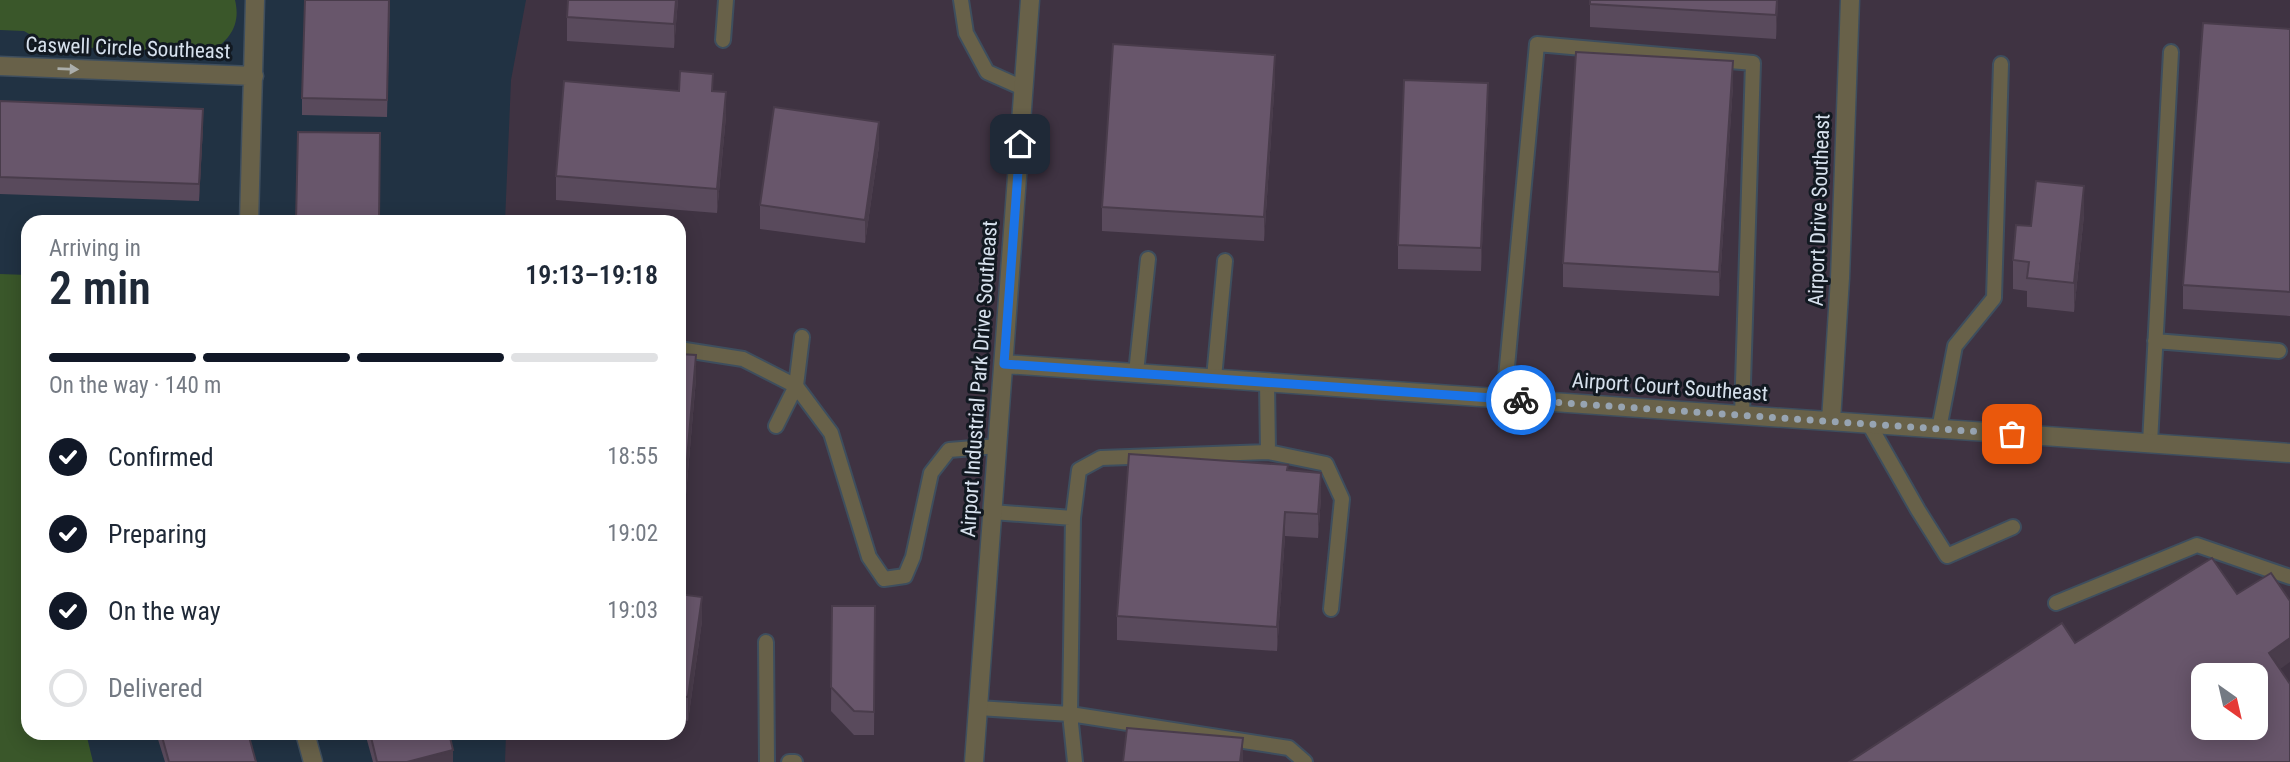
<!DOCTYPE html>
<meta charset="utf-8">
<style>
body{margin:0;font-family:"Roboto Condensed",sans-serif;background:#f6f6f7;color:#1f2937;height:100vh;display:flex;flex-direction:column;font-size:26px;white-space:nowrap}
*{box-sizing:border-box;margin:0}
p{font-size:23px;color:#747a83}
.icon{flex:none;width:38px;height:38px;fill:none;stroke:currentColor;stroke-width:2;stroke-linecap:round;stroke-linejoin:round}
.map{position:relative;flex:1;overflow:hidden}
.side{position:absolute;left:21px;top:215px;width:665px;height:525px;display:flex;flex-direction:column;background:#fff;border-radius:21px;box-shadow:0 4px 18px #0003}
.side>*{flex:none}
.needle{width:46px;rotate:146deg}
.fabs{position:absolute;left:2191px;top:663px;display:grid;gap:14px}
.fabs a{display:grid;place-items:center;width:77px;height:77px;border-radius:14px;background:#fff;box-shadow:0 4px 18px #0003;font-size:35px}
.pin{position:absolute;display:grid;place-items:center;width:60px;height:60px;color:#fff;margin:-30px;border-radius:14px;box-shadow:0 4px 10px #0006}
.courier{position:absolute;display:grid;place-items:center;width:70px;height:70px;margin:-35px;border:5px solid #1a73e8;border-radius:50%;background:#fff;color:#222;box-shadow:0 2px 9px #0007}
.overview em{font-style:normal;font-weight:600}
.overview div{display:flex;flex-direction:column-reverse}
.overview{display:flex;align-items:center;justify-content:space-between;height:119px;padding:0 28px}
h1{font-size:46px;font-weight:600;line-height:52px}
.bar{display:grid;grid-template-columns:repeat(4,1fr);gap:10px 7px;align-content:center;height:84px;padding:0 28px}
.bar i{height:9px;border-radius:5px;background:#e0e1e3}
.bar .selected{background:#111827}
.bar p{grid-column:span 4}
ol{padding:0 28px;list-style:none}
li{display:flex;align-items:center;gap:21px;height:77px}
li p{margin-inline-start:auto}
li .icon{padding:7px;border-radius:50%;background:#111827;color:#fff;stroke-width:4}
li:last-child{color:#747a83}
li i{width:38px;height:38px;border:4px solid #e0e1e3;border-radius:50%}
.map>svg:first-child{display:block}
</style>
<div class="map">
<svg width="2290" height="762" viewBox="0 0 2290 762">
<rect width="100%" height="100%" fill="#213243"/>
<path fill="#3f3342" fill-rule="evenodd" d="M 526,0 L 2290,0 L 2290,762 L 505,762 L 506,733 L 679,733 L 679,222 L 505,222 L 511,80 ZM 2203,676 L 2256,676 L 2256,728 L 2203,728 Z"/>
<path fill="#3a572a" d="M 0,0 L 235,0 C 241,25 230,40 209,53 L 50,46 L 24,31 L 0,30 Z
M 0,274 L 28,275 L 28,733 L 86,733 L 93,762 L 0,762 Z"/>
<g fill="none" stroke-linecap="round" stroke-linejoin="round">
<defs>
<path id="service" d="M 961,0 L 966,33 L 987,72 L 1023,88
M 723,40 L 726,0
M 2155,341 L 2279,351
M 679,349 L 743,359 L 796,386 L 831,433 L 869,557 L 884,579 L 905,576 L 913,557 L 931,473 L 949,450 L 998,446
M 1136,373 L 1148,259
M 1214,378 L 1225,261
M 1504,399 L 1537,44 L 1753,63 L 1742,415
M 1869,424 L 1918,510 L 1947,556 L 2013,527
M 776,426 L 796,386 L 802,337
M 1939,429 L 1955,346 L 1994,298 L 2001,64
M 2150,443 L 2171,52
M 1268,452 L 1326,464 L 1342,499 L 1331,609
M 992,512 L 1073,518
M 2056,603 L 2197,545 L 2290,577
M 766,642 L 767,762
M 978,708 L 1070,714 L 1289,748 L 1305,762
M 789,762 L 795,762
M 1075,762 L 1070,714 L 1073,518 L 1079,470 L 1101,458 L 1268,452 L 1267,382"/>
<path id="minor" d="M 0,66 L 254,76
M 249,222 L 255,0
M 1004,364 L 2290,453
M 1831,421 L 1840,278 L 1850,0
M 305,733 L 313,762
M 974,762 L 1030,0"/>
</defs>
<use href="#service" stroke="#3e4e5e" stroke-width="18"/>
<use href="#minor" stroke="#3e4e5e" stroke-width="21"/>
<use href="#service" stroke="#686149" stroke-width="14"/>
<use href="#minor" stroke="#686149" stroke-width="18"/>
</g>
<path fill="#594a5c" d="M 390,0 L 387,117 L 302,115 L 302,98 Z
M 678,0 L 674,48 L 567,41 L 567,17 Z
M 1590,0 L 1778,0 L 1776,39 L 1590,27 Z
M 2290,29 L 2290,316 L 2183,309 L 2183,285 Z
M 1275,79 L 1264,241 L 1102,231 L 1102,207 Z
M 1733,85 L 1719,296 L 1563,287 L 1563,263 Z
M 679,91 L 713,91 L 726,116 L 717,213 L 556,200 L 556,176 Z
M 0,101 L 203,126 L 199,201 L 0,194 Z
M 1488,107 L 1481,271 L 1398,269 L 1398,245 Z
M 879,146 L 865,243 L 760,229 L 760,205 Z
M 2084,215 L 2074,312 L 2027,307 L 2027,291 L 2013,289 L 2013,260 L 2031,226 Z
M 679,354 L 696,379 L 682,541 L 679,540 Z
M 1288,471 L 1321,497 L 1318,538 L 1285,536 L 1277,651 L 1117,640 L 1117,616 Z
M 679,594 L 702,621 L 688,721 L 679,720 Z
M 832,606 L 875,606 L 874,735 L 854,735 L 831,711 Z
M 156,733 L 248,733 L 256,762 L 165,762 Z
M 365,733 L 449,733 L 453,762 L 373,762 Z"/>
<path fill="#493c4b" d="M 676,0 L 678,0 L 674,48 L 674,24 Z
M 1777,0 L 1778,0 L 1776,39 L 1776,15 Z
M 1275,55 L 1275,79 L 1264,241 L 1264,217 Z
M 1733,61 L 1733,85 L 1719,296 L 1719,272 Z
M 1488,83 L 1488,107 L 1481,271 L 1481,248 Z
M 726,92 L 726,116 L 717,213 L 717,189 Z
M 203,109 L 203,126 L 199,201 L 199,184 Z
M 879,122 L 879,146 L 865,243 L 865,220 Z
M 2084,186 L 2084,215 L 2074,312 L 2074,283 Z
M 696,355 L 696,379 L 682,541 L 682,517 Z
M 1321,473 L 1321,497 L 1318,538 L 1318,514 Z
M 1285,512 L 1285,536 L 1277,651 L 1277,627 Z
M 702,597 L 702,621 L 688,721 L 688,697 Z
M 2290,638 L 2290,662 L 2269,677 L 2269,653 Z
M 1243,738 L 1243,762 L 1240,762 Z
M 453,750 L 453,762 L 407,762 Z"/>
<path fill="#68566b" stroke="#493c4b" stroke-width="2" fill-rule="evenodd" d="M 305,0 L 389,0 L 387,100 L 302,98 Z
M 568,0 L 676,0 L 674,24 L 567,17 Z
M 1590,0 L 1777,0 L 1776,15 L 1590,4 Z
M 2203,23 L 2290,29 L 2290,292 L 2183,285 Z
M 1113,44 L 1275,55 L 1264,217 L 1102,207 Z
M 1576,52 L 1733,61 L 1719,272 L 1563,263 Z
M 680,71 L 713,74 L 712,91 L 726,92 L 717,189 L 556,176 L 564,81 L 679,91 Z
M 1404,80 L 1488,83 L 1481,248 L 1398,245 Z
M 0,101 L 203,109 L 199,184 L 0,177 Z
M 774,107 L 879,122 L 865,220 L 760,205 Z
M 298,132 L 380,133 L 379,222 L 296,222 Z
M 2036,181 L 2084,186 L 2074,283 L 2027,278 L 2029,262 L 2013,260 L 2016,225 L 2031,226 Z
M 679,354 L 696,355 L 682,517 L 679,517 Z
M 1129,454 L 1288,465 L 1287,470 L 1321,473 L 1318,514 L 1285,512 L 1277,627 L 1117,616 Z
M 2212,558 L 2237,594 L 2271,573 L 2290,601 L 2290,638 L 2269,653 L 2290,684 L 2290,762 L 1849,762 L 2062,623 L 2075,643 ZM 2203,676 L 2256,676 L 2256,728 L 2203,728 Z
M 679,594 L 702,597 L 688,697 L 679,696 Z
M 832,606 L 875,606 L 874,712 L 854,711 L 831,687 Z
M 1127,728 L 1243,738 L 1240,762 L 1123,762 Z
M 161,733 L 248,733 L 256,762 L 169,762 Z
M 370,733 L 449,733 L 453,750 L 407,762 L 377,762 Z"/>
<defs><path id="oneway-solid" d="M-6-.8H1V-3.2L6.5 0L1 3.2V.8H-6Z" transform="scale(1.75)"/></defs>
<use fill="#abaeab" href="#oneway-solid" transform="translate(68 69) rotate(2)"/>
<g fill="none" stroke-linecap="round" stroke-linejoin="round">
<path stroke="#97a4b2" stroke-width="7" stroke-dasharray="0 12.6" d="M 1521,400 L 2012,434"/>
<path stroke="#1a73e8" stroke-width="9" d="M 1020,144 L 1004,364 L 1521,400"/>
</g>
<g text-anchor="middle" stroke-width="6" stroke-linejoin="round" paint-order="stroke">
<g font-size="21" fill="#d7e1ed" stroke="#121921">
<text transform="translate(128 48) rotate(2)" y="7">Caswell Circle Southeast</text>
<text transform="translate(1819 210) rotate(-88)" y="7">Airport Drive Southeast</text>
<text transform="translate(979 379) rotate(-86)" y="7">Airport Industrial Park Drive Southeast</text>
<text transform="translate(1670 387) rotate(4)" y="7">Airport Court Southeast</text>
</g>
</g>
</svg>
<div class="fabs">
<a><svg class="needle" viewBox="-14 -14 28 28"><path d="M0-13l5 13h-10z" fill="#e53935"/><path d="M0 13l5-13h-10z" fill="#747a83"/></svg></a>
</div>
<div class="pin" style="left:2012px;top:434px;background:#ea580c"><svg class="icon" aria-label="bag" viewBox="0 0 24 24"><path d="M5 8h14l-1 12H6zM9 8a3 3 0 0 1 6 0"/></svg></div>
<div class="pin" style="left:1020px;top:144px;background:#1f2937"><svg class="icon" aria-label="home" viewBox="0 0 24 24"><path d="M3 11l9-7 9 7M6 9v11h12V9"/></svg></div>
<div class="courier" style="left:1521px;top:400px"><svg class="icon" aria-label="bike" viewBox="0 0 24 24"><circle cx="6" cy="16" r="4"/><circle cx="18" cy="16" r="4"/><path d="M6 16l4-8h5l3 8M10 8l3 8H6M13 5h3"/></svg></div>
<section class="side">
<div class="overview"><div><h1>2 min</h1><p>Arriving in</p></div><em>19:13–19:18</em></div>
<div class="bar"><i class="selected"></i><i class="selected"></i><i class="selected"></i><i></i><p>On the way · 140 m</p></div>
<ol>
<li><svg class="icon" aria-label="check" viewBox="0 0 24 24"><path d="M5 12l5 5 9-10"/></svg>Confirmed<p>18:55</p></li>
<li><svg class="icon" aria-label="check" viewBox="0 0 24 24"><path d="M5 12l5 5 9-10"/></svg>Preparing<p>19:02</p></li>
<li><svg class="icon" aria-label="check" viewBox="0 0 24 24"><path d="M5 12l5 5 9-10"/></svg>On the way<p>19:03</p></li>
<li><i></i>Delivered</li>
</ol>
</section>
</div>
